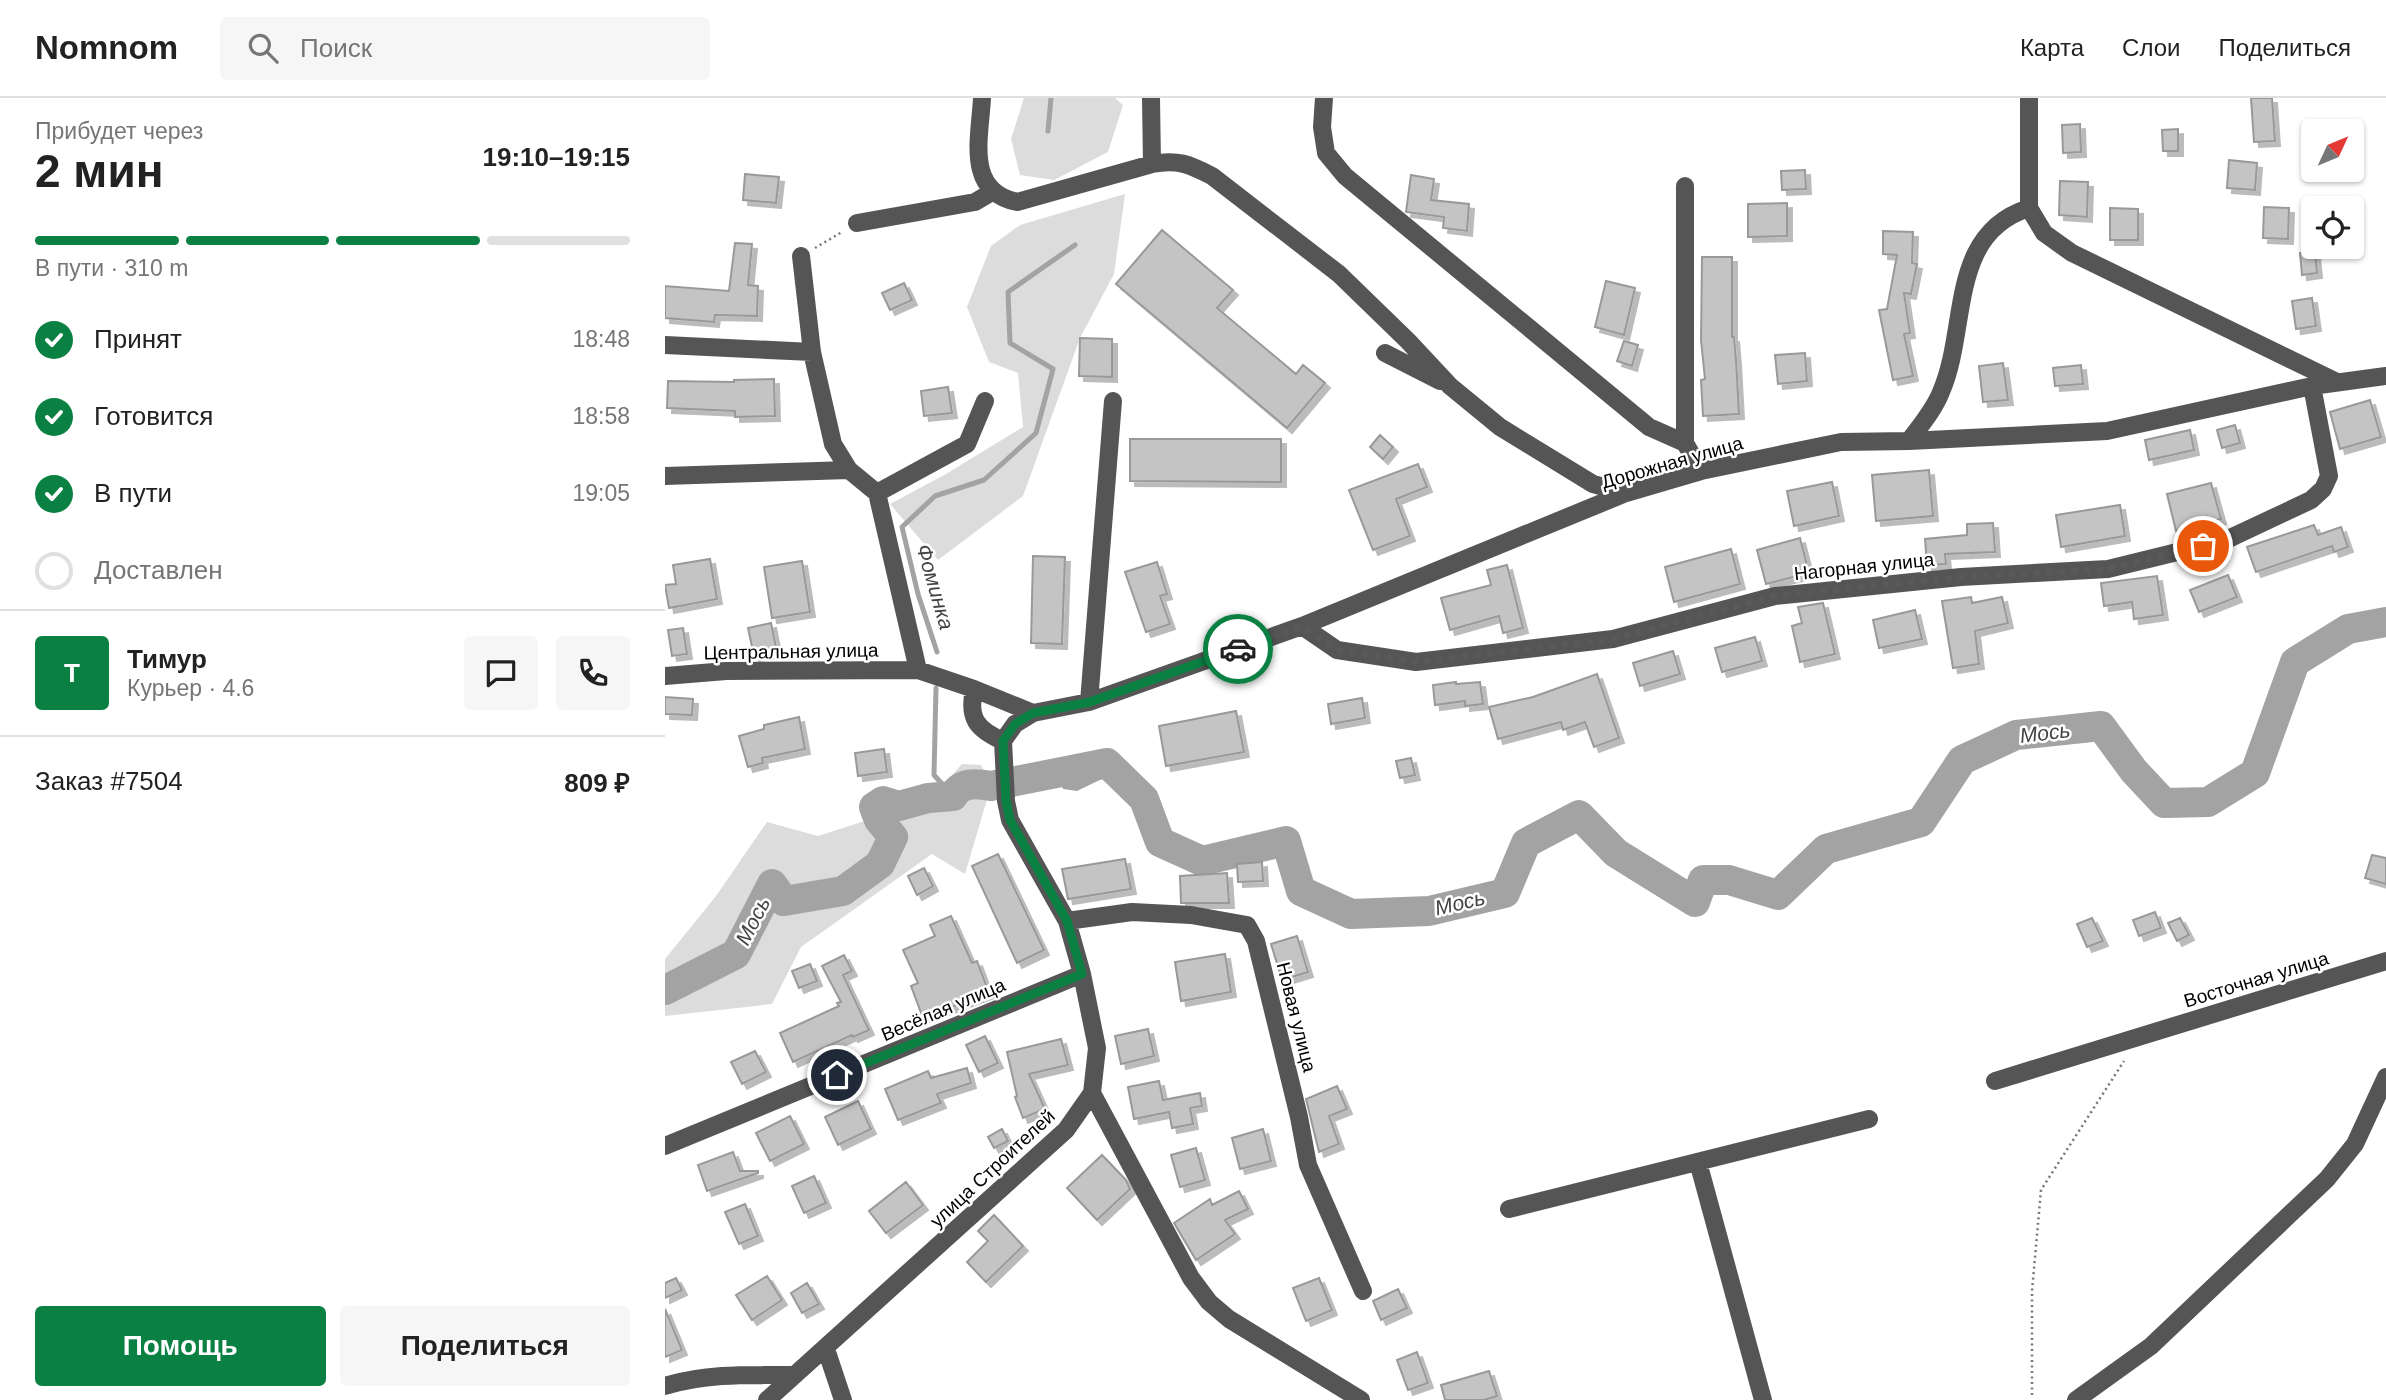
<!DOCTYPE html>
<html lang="ru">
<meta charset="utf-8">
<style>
body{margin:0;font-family:Arial,sans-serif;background:#f6f6f6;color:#222;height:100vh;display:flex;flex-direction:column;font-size:26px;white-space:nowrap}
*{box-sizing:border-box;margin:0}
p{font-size:23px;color:#767676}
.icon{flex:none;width:38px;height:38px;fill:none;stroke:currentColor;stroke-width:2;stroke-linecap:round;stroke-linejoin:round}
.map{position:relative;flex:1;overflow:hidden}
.sheet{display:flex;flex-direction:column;background:#fff;width:665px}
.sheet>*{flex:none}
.needle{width:46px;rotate:46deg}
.controls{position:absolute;left:1636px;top:21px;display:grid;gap:14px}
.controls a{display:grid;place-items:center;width:63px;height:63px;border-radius:7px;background:#fff;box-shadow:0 2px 5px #0004;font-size:35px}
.pin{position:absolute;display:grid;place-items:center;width:60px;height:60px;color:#fff;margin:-30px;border:4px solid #fff;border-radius:50%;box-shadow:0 2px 7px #0007}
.courier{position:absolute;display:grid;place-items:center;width:70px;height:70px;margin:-35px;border:5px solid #0b8043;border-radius:50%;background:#fff;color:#222;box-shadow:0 2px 9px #0007}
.head em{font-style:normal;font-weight:700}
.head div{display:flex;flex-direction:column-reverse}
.head{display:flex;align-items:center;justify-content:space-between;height:119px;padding:0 35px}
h1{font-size:46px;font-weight:700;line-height:52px}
.bar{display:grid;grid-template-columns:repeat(4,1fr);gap:10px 7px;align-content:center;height:84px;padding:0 35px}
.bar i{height:9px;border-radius:5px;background:#e0e0e0}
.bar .selected{background:#0b8043}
.bar p{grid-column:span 4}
.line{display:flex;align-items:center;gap:18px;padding:0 35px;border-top:2px solid #e0e0e0}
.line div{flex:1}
.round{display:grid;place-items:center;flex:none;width:74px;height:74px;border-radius:7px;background:#f6f6f6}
ol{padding:0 35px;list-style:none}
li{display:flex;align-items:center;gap:21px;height:77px}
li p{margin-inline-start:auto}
li .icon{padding:7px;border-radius:50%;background:#0b8043;color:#fff;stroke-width:4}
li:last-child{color:#767676}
li i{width:38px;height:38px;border:4px solid #e0e0e0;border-radius:50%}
.primary-button{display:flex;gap:14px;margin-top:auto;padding:14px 35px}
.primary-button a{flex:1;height:80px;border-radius:7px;background:#0b8043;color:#fff;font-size:28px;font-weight:700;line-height:80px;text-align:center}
.primary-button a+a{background:#f6f6f6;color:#222}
header{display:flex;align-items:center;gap:42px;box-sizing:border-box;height:98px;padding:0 35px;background:#fff;border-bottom:2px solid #e0e0e0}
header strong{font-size:33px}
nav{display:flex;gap:38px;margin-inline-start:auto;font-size:24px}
.search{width:490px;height:63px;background:#f6f6f6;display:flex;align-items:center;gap:18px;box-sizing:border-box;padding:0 24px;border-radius:7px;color:#767676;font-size:26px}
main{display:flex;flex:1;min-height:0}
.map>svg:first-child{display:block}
</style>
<header>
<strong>Nomnom</strong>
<div class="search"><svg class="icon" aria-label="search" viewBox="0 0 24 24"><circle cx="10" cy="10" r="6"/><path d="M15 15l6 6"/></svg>Поиск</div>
<nav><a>Карта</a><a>Слои</a><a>Поделиться</a></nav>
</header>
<main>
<section class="sheet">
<div class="head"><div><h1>2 мин</h1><p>Прибудет через</p></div><em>19:10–19:15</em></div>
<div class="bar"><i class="selected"></i><i class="selected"></i><i class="selected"></i><i></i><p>В пути · 310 m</p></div>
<ol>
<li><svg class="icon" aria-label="check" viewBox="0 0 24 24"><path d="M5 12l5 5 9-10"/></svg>Принят<p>18:48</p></li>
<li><svg class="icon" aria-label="check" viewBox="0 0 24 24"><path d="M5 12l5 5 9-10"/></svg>Готовится<p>18:58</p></li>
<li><svg class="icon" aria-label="check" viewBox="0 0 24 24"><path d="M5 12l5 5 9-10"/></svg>В пути<p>19:05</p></li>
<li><i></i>Доставлен</li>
</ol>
<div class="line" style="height:126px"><b class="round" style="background:#0b8043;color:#fff">Т</b><div><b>Тимур</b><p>Курьер · 4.6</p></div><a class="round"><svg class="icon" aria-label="chat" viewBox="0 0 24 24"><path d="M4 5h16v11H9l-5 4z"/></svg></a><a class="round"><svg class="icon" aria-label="phone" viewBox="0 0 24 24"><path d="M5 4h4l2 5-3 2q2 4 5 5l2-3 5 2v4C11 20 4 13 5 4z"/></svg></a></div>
<div class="line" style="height:91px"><div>Заказ #7504</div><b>809 ₽</b></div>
<div class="primary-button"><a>Помощь</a><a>Поделиться</a></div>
</section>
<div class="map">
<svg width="1721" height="1302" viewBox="0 0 1721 1302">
<defs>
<filter id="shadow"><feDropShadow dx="5" dy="5" stdDeviation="0" flood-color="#0004"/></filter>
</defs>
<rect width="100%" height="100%" fill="#fff"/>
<path fill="#dcdcdc" d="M 359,0 L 450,0 L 458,7 L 443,54 L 389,82 L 355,77 L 346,41 Z
M 460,96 L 449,176 L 415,240 L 358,398 L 273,462 L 225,406 L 281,376 L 358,329 L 353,275 L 324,264 L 302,209 L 326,148 L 355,127 Z
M 297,666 L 316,667 L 326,688 L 300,776 L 267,756 L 136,849 L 107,906 L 0,918 L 0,861 L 51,798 L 102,724 L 153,738 L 265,702 Z"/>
<path fill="#a3a3a3" d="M 422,658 L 438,660 L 435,667 L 443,673 L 443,678 L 412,693 L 398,691 L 395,684 L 399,680 L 401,666 Z"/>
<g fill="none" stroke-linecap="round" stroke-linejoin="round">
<path stroke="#a3a3a3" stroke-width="5" d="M 383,33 L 386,0
M 272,554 L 253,496 L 237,429 L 270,398 L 319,382 L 371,335 L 388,271 L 345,245 L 343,194 L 410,147
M 271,590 L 269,677 L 288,698"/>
<path stroke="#a3a3a3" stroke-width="30" d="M 0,892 L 71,856 L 107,786 L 119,803 L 178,793 L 215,766 L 228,739 L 214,722 L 209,709 L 218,703 L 234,708 L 263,700 L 288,698 C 296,684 311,685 326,688 L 442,665 L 479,701 L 495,744 L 537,763 L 621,743 L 636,793 L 686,816 L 764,813 L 840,795 L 861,745 L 914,717 L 951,755 L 1030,804 L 1038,782 L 1064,782 L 1113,797 L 1161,751 L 1256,724 L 1297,662 L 1351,637 L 1436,628 L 1469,673 L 1499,705 L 1543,704 L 1590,675 L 1630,564 L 1683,531 L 1721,524"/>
</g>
<path fill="#c4c4c4" stroke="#999" stroke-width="2" filter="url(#shadow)" d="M 1586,0 L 1607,0 L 1610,43 L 1589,44 Z
M 1415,26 L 1416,54 L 1398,55 L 1397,27 Z
M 1513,31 L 1513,53 L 1498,53 L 1497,32 Z
M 1564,62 L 1592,65 L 1590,92 L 1562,90 Z
M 1140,72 L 1141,91 L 1117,92 L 1116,73 Z
M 80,76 L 114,79 L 111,105 L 78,102 Z
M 746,77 L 769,81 L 766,102 L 804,106 L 802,133 L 778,130 L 779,119 L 741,114 Z
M 1395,83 L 1423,84 L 1422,119 L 1394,117 Z
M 1122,105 L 1122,138 L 1083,139 L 1083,106 Z
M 1599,109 L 1624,110 L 1623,141 L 1598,140 Z
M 1445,110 L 1473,111 L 1473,142 L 1445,142 Z
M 497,132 L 568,192 L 552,210 L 631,276 L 638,267 L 660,285 L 622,330 L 451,186 Z
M 1218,133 L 1248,134 L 1247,165 L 1252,166 L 1246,196 L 1239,195 L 1245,235 L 1239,236 L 1248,278 L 1228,282 L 1214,212 L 1222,211 L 1232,157 L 1218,156 Z
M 70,145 L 87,146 L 83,187 L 93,188 L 92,218 L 50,217 L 49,224 L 0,220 L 0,188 L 64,193 Z
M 1650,154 L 1652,175 L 1637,177 L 1635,155 Z
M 1037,159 L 1067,159 L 1067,239 L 1069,239 L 1071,262 L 1074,316 L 1038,318 L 1036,282 L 1040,281 L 1036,242 Z
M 941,183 L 970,190 L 959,237 L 930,229 Z
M 239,185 L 247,202 L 225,212 L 217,195 Z
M 1647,200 L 1651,228 L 1631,231 L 1627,203 Z
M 415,240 L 447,241 L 447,279 L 414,278 Z
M 959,243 L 973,247 L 967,268 L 952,263 Z
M 1140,255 L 1142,283 L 1113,286 L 1110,257 Z
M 1338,265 L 1343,302 L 1318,304 L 1314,268 Z
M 1416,267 L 1418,286 L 1390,288 L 1388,270 Z
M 109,281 L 110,318 L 70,319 L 70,313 L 2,310 L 3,283 L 69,284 L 69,282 Z
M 283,289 L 287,315 L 259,318 L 256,293 Z
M 1705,302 L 1716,339 L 1675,351 L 1665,314 Z
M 1570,327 L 1575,345 L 1557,350 L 1552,332 Z
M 1525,332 L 1529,352 L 1484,362 L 1480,342 Z
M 715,337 L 728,349 L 718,361 L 705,349 Z
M 465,341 L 616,341 L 616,384 L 465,383 Z
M 753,366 L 762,389 L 731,401 L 745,438 L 708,452 L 684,392 Z
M 1264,372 L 1268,418 L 1211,423 L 1207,377 Z
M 1167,384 L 1174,418 L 1129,428 L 1122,393 Z
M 1546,385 L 1556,421 L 1511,433 L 1502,396 Z
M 1455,407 L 1460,438 L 1396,449 L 1391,417 Z
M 1328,425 L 1330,454 L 1280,456 L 1281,466 L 1262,467 L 1260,441 L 1302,437 L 1302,426 Z
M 1649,427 L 1653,437 L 1676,429 L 1683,449 L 1669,454 L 1667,448 L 1591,474 L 1582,449 Z
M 1135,440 L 1144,475 L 1101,486 L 1092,452 Z
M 1066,451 L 1075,486 L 1009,504 L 1000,469 Z
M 368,458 L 400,459 L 397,546 L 366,545 Z
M 45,461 L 52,501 L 4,510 L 0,487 L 11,486 L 8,467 Z
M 137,463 L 145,514 L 107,520 L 99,469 Z
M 492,464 L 502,496 L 495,498 L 505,526 L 481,534 L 460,474 Z
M 842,467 L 858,530 L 838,535 L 834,518 L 785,532 L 776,500 L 826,487 L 822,472 Z
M 1563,477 L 1572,499 L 1534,514 L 1525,492 Z
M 1492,478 L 1498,517 L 1469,521 L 1467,504 L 1439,508 L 1436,485 Z
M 1306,499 L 1307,505 L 1337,499 L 1343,525 L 1310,533 L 1314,566 L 1288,570 L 1277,503 Z
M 1158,505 L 1170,556 L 1135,564 L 1127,528 L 1137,525 L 1133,509 Z
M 1250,512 L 1257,541 L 1214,550 L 1208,522 Z
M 106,525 L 112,554 L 89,558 L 83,530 Z
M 18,530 L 22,556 L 7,558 L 3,532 Z
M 1090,539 L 1097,563 L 1057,574 L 1050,550 Z
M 1008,553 L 1015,576 L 975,588 L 968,565 Z
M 932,576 L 954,640 L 929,649 L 920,624 L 898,632 L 896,624 L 833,641 L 824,609 L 868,599 Z
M 791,584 L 791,586 L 815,584 L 818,606 L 800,608 L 800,603 L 770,607 L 768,587 Z
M 0,599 L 28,601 L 27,617 L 0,616 Z
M 697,600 L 700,620 L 666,626 L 663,606 Z
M 571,613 L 579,654 L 501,668 L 494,628 Z
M 134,619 L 140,651 L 97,660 L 98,665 L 83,669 L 74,638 L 99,631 L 99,627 Z
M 219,651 L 222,674 L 193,678 L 190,655 Z
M 746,660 L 750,677 L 735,680 L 731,663 Z
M 333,756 L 379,852 L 352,865 L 307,768 Z
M 1707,757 L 1721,760 L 1721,786 L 1700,780 Z
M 460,761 L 466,791 L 403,801 L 397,771 Z
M 597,764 L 598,783 L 573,784 L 572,766 Z
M 259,770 L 268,788 L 252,797 L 243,778 Z
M 562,775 L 564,805 L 516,805 L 515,778 Z
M 1490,814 L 1496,830 L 1474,838 L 1468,822 Z
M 286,818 L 307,865 L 312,863 L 324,895 L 258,920 L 246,888 L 253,885 L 238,852 L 270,838 L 265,827 Z
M 1427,820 L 1438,843 L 1422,849 L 1412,826 Z
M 1515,820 L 1524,837 L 1512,843 L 1503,825 Z
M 632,838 L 643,874 L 617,882 L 606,846 Z
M 560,856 L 566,894 L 516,903 L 510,864 Z
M 179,857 L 187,873 L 178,877 L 204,932 L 188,939 L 187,937 L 128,964 L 115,935 L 174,908 L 172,905 L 176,904 L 157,868 Z
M 145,866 L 152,883 L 134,890 L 127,873 Z
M 483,931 L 489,958 L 456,966 L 450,938 Z
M 320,938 L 333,965 L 314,974 L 301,947 Z
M 396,941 L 403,967 L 364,976 L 380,1011 L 358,1020 L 350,999 L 352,998 L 342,954 Z
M 90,953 L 101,974 L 77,986 L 66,964 Z
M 302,970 L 306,985 L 272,996 L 276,1005 L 233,1022 L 220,991 L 263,973 L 266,980 Z
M 494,983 L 498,1002 L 535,995 L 537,1008 L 525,1010 L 528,1026 L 507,1030 L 504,1014 L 469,1021 L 463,989 Z
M 672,988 L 682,1011 L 664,1018 L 674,1046 L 654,1054 L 641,1001 Z
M 193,1003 L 206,1031 L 173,1047 L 160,1019 Z
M 125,1018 L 139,1046 L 105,1063 L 91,1035 Z
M 337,1031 L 343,1043 L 329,1050 L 323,1039 Z
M 598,1031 L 606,1063 L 575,1071 L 567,1040 Z
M 531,1050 L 540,1082 L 515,1089 L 506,1057 Z
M 68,1054 L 75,1073 L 93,1073 L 93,1075 L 42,1093 L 33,1067 Z
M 437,1057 L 461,1082 L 465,1091 L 432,1122 L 402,1090 Z
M 149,1078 L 161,1105 L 139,1115 L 127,1088 Z
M 241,1084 L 258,1107 L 221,1135 L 204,1113 Z
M 574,1093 L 583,1111 L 560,1122 L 570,1136 L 531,1162 L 509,1125 L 545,1101 L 547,1107 Z
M 80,1106 L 93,1138 L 74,1146 L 60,1114 Z
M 329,1117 L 358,1148 L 321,1184 L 302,1164 L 323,1143 L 313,1133 Z
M 102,1178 L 117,1202 L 87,1222 L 71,1197 Z
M 11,1180 L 17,1192 L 0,1200 L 0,1185 Z
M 654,1180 L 667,1212 L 641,1223 L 628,1190 Z
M 142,1185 L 154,1206 L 137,1215 L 126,1195 Z
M 733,1191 L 742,1210 L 716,1222 L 708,1203 Z
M 0,1211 L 17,1252 L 0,1259 Z
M 752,1254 L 763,1285 L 743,1292 L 732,1262 Z
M 824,1273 L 832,1298 L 819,1302 L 780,1302 L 776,1287 Z"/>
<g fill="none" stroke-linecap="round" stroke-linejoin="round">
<path stroke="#777" stroke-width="2.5" stroke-dasharray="2 3.5" stroke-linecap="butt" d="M 150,150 L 177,134
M 1367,1297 L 1367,1193 L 1376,1092 L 1459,963"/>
<path stroke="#555" stroke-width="18" d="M 317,0 C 315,40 300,93 352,104 L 487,66 L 486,0
M 659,0 L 657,29 L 661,55 L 680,78 L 984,329 L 1020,345
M 1364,0 L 1364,110 L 1379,135 L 1407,155 L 1672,284
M 487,66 C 512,61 524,66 547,78 L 674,176 L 743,243 L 785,288 L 835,329 L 928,386 L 961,395
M 1020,88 L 1020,345 L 1036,373
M 192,125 L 310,104 L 327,94
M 136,158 L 147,254
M 0,247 L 147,254 L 168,346 L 184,372 L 212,395 L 253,572
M 720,255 L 775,283
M 1244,343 C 1255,328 1269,312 1276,294 C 1304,230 1282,136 1364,110
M 0,378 L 184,372
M 212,395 L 302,346 L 320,303
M 637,528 L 672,552 L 751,564 L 948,541 L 1110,498 L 1296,479 L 1443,471 L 1561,442 L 1646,402 L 1658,391 L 1664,378 L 1647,288
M 0,578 L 61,573 L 253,572 L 309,591 L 368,615
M 309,591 C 303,620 311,631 338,643
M 424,604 L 448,303
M 402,823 L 467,814 L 526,817 L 582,827 L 591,843 L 634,1019 L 643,1067 L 698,1193
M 1330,983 L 1721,863
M 427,995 L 526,1180 L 544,1204 L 564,1221 L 696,1302
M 0,1048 L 417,876
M 1033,1064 L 1098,1302
M 844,1111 L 1204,1021
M 161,1251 L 178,1302
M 0,1288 C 42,1275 86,1277 130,1277
M 102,1302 L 401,1032 L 427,995 L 432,950 L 417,876 L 402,823 L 345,722 L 341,703 L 338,643 L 350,626 L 368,615 L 424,604 L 637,528 L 961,395 L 1036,373 L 1176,344 L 1244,343 L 1442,333 L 1647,288 L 1721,278
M 1411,1302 L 1486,1248 L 1662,1081 L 1690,1046 L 1721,979"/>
</g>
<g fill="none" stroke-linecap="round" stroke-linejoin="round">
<path stroke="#595959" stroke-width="7" stroke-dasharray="0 12.6" d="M 573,551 L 636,528 L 672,552 L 751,564 L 948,541 L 1110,498 L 1296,479 L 1443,471 L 1538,448"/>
<path stroke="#0b8043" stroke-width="9" d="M 172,977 L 417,876 L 402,823 L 345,722 L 341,703 L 338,643 L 350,626 L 368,615 L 425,604 L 573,551"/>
</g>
<g text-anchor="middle" stroke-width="5" stroke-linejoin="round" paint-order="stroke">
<g font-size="19" fill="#000" stroke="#fff">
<text transform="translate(1007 364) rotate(-16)" y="7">Дорожная улица</text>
<text transform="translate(1199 468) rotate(-6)" y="7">Нагорная улица</text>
<text transform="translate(126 553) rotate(-1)" y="7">Центральная улица</text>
<text transform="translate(1591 881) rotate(-17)" y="7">Восточная улица</text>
<text transform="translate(278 911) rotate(-23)" y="7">Весёлая улица</text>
<text transform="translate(632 919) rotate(76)" y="7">Новая улица</text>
<text transform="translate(327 1070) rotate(-43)" y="7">улица Строителей</text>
</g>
<g font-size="21" font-style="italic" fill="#444" stroke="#fff">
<text transform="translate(270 489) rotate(74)" y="7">Фоминка</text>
<text transform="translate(1380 635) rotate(-7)" y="7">Мось</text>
<text transform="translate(795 805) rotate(-13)" y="7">Мось</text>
<text transform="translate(88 823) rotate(-63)" y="7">Мось</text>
</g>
</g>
</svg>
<div class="controls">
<a><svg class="needle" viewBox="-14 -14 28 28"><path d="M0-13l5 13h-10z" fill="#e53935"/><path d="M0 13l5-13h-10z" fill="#767676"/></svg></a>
<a><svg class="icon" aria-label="locate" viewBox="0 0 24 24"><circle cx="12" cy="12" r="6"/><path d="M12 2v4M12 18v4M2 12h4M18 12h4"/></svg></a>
</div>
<div class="pin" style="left:1538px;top:448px;background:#ea580c"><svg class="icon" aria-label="bag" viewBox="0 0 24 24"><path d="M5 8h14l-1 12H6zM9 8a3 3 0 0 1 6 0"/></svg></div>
<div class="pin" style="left:172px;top:977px;background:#1f2937"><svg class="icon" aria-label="home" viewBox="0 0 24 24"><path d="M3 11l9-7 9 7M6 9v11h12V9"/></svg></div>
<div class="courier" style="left:573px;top:551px"><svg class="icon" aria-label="car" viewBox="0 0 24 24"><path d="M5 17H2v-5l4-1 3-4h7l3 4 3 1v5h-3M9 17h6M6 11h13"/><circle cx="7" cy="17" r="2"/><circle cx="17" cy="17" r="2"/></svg></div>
</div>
</main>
